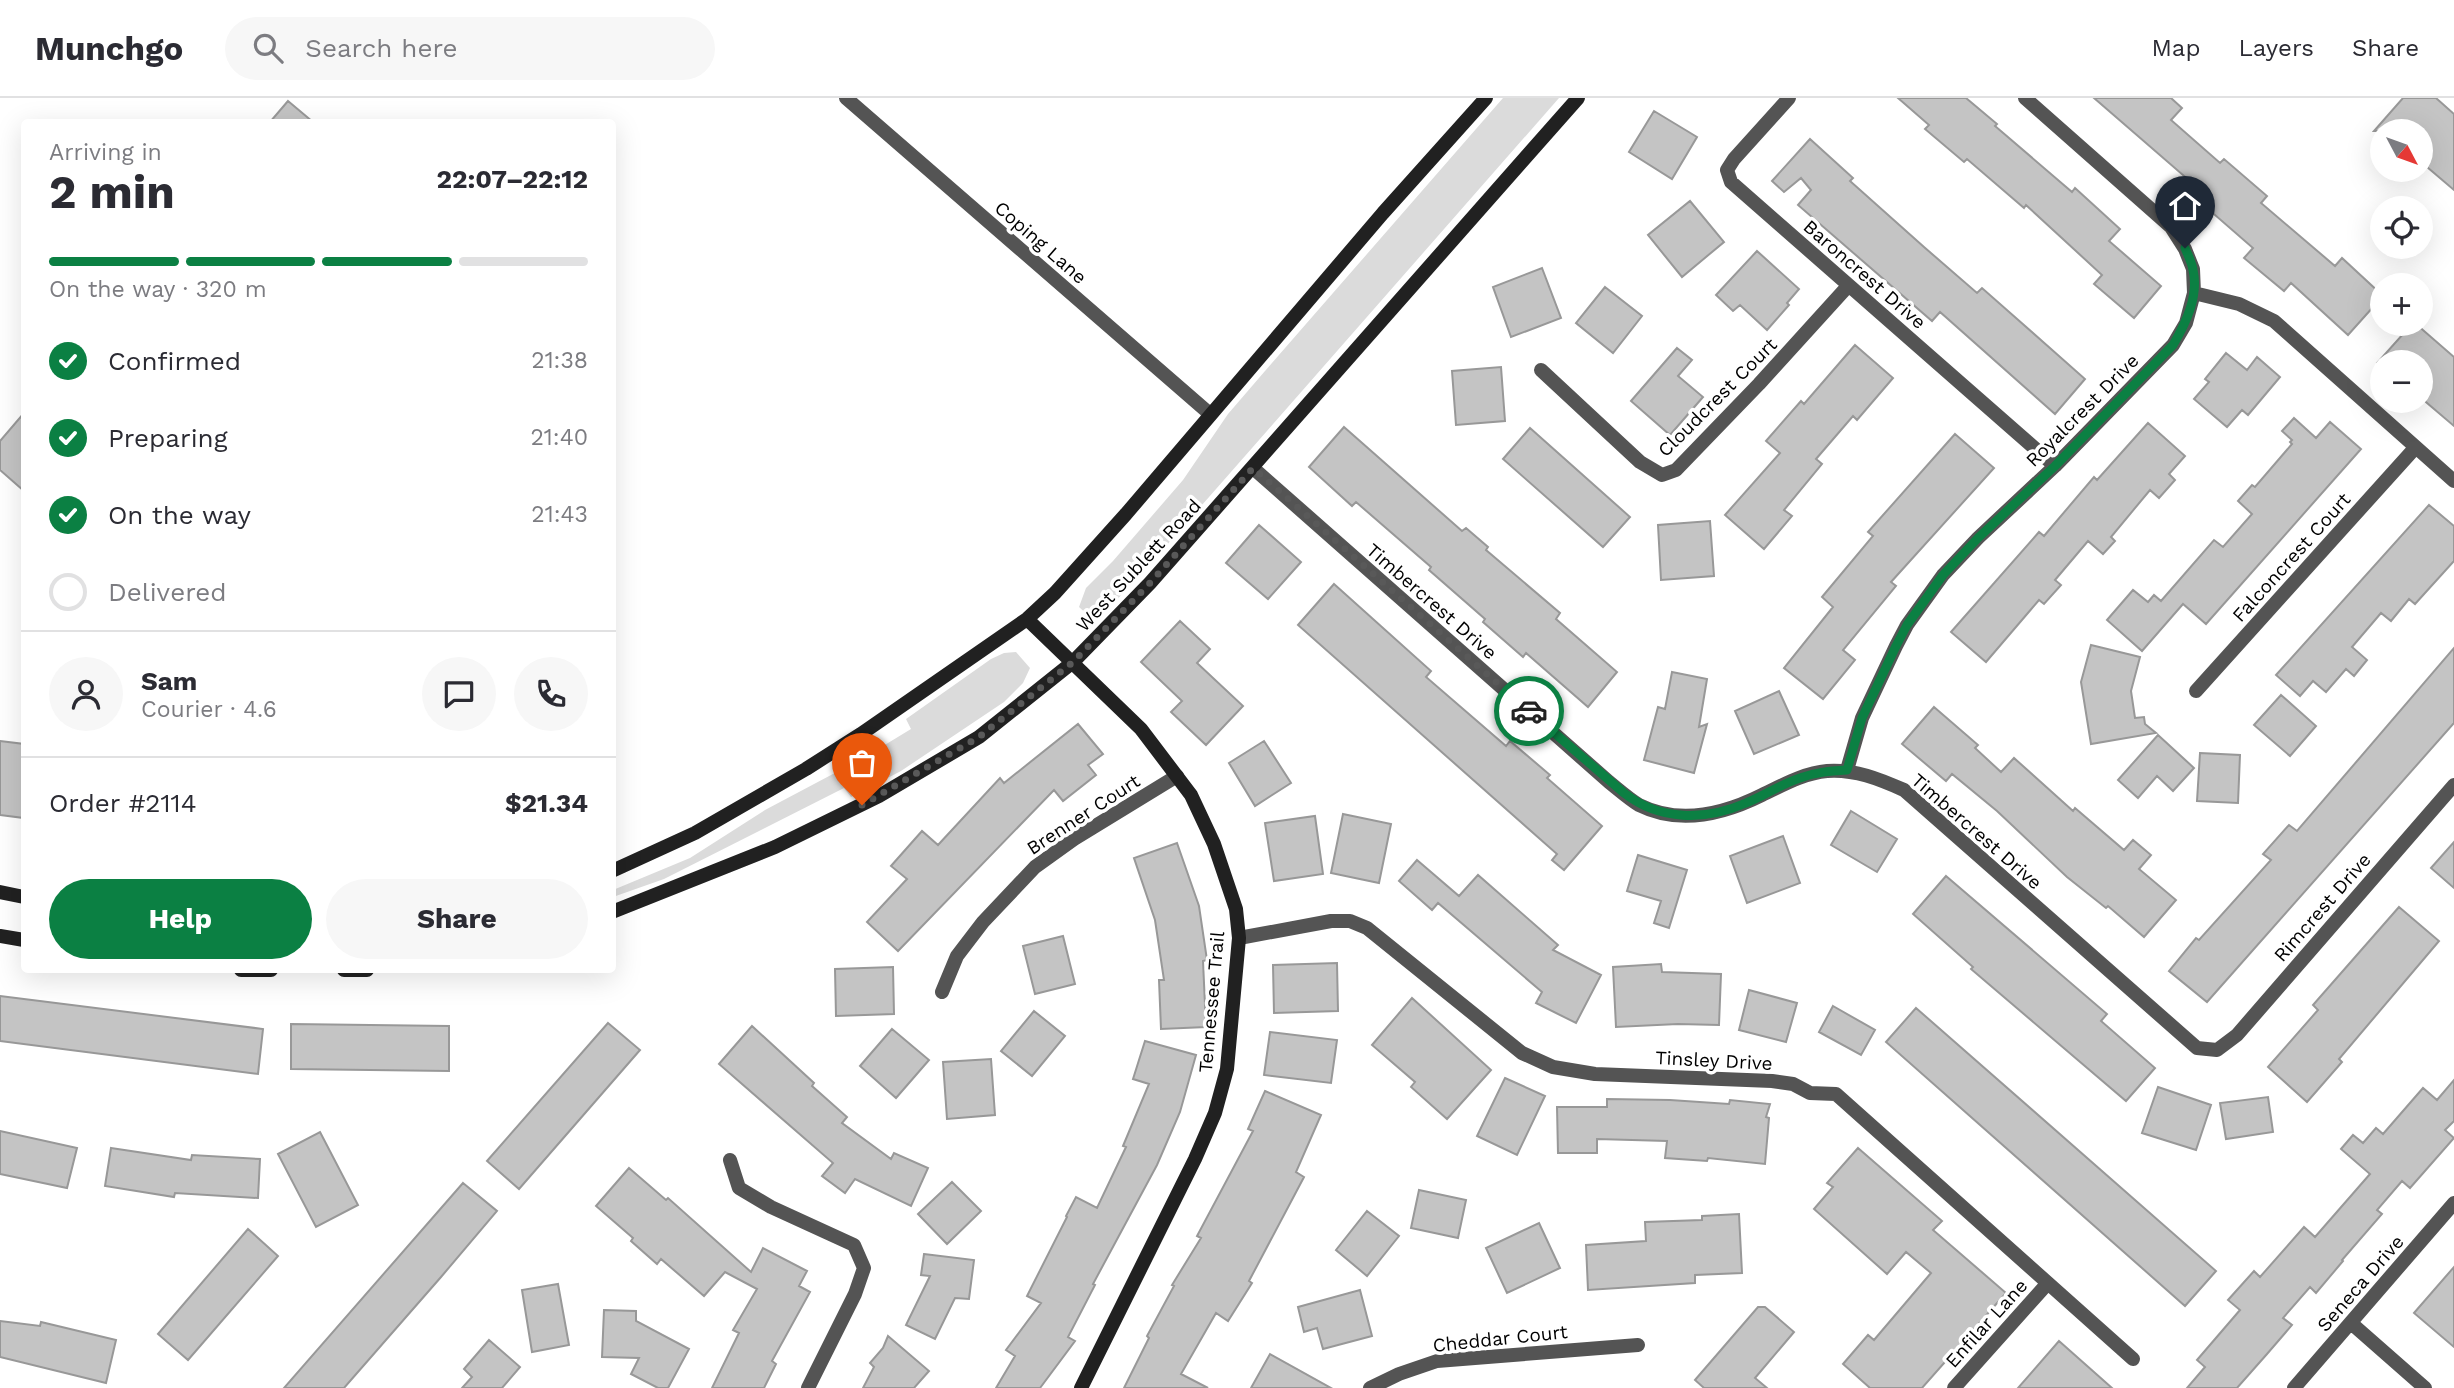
<!DOCTYPE html>
<meta charset="utf-8">
<style>
body{margin:0;font-family:"Work Sans",sans-serif;background:#f7f7f7;color:#2b2b33;height:100vh;display:flex;flex-direction:column;font-size:26px;white-space:nowrap}
*{box-sizing:border-box;margin:0}
p{font-size:23px;color:#7c7c81}
.icon{flex:none;width:38px;height:38px;fill:none;stroke:currentColor;stroke-width:2;stroke-linecap:round;stroke-linejoin:round}
.map{position:relative;flex:1;overflow:hidden}
.sheet{position:absolute;left:21px;top:21px;width:595px;height:854px;display:flex;flex-direction:column;background:#fff;border-radius:7px;box-shadow:0 7px 28px #0002}
.sheet>*{flex:none}
.needle{width:46px;rotate:131deg}
.buttons{position:absolute;left:2370px;top:21px;display:grid;gap:14px}
.buttons a{display:grid;place-items:center;width:63px;height:63px;border-radius:50%;background:#fff;box-shadow:0 7px 28px #0002;font-size:35px}
.pin{position:absolute;display:grid;place-items:center;width:60px;height:60px;color:#fff;margin:-72px -30px;border-radius:50% 50% 50% 0;rotate:-45deg;box-shadow:0 0 7px #0007}
.pin .icon{rotate:45deg}
.courier{position:absolute;display:grid;place-items:center;width:70px;height:70px;margin:-35px;border:5px solid #0b8043;border-radius:50%;background:#fff;color:#222;box-shadow:0 2px 9px #0007}
.headline em{font-style:normal;font-weight:700}
.headline div{display:flex;flex-direction:column-reverse}
.headline{display:flex;align-items:center;justify-content:space-between;height:119px;padding:0 28px}
h1{font-size:46px;font-weight:700;line-height:52px}
.bar{display:grid;grid-template-columns:repeat(4,1fr);gap:10px 7px;align-content:center;height:84px;padding:0 28px}
.bar i{height:9px;border-radius:5px;background:#e1e1e2}
.bar .active{background:#0b8043}
.bar p{grid-column:span 4}
.line{display:flex;align-items:center;gap:18px;padding:0 28px;border-top:2px solid #e1e1e2}
.line div{flex:1}
.round{display:grid;place-items:center;flex:none;width:74px;height:74px;border-radius:37px;background:#f7f7f7}
ol{padding:0 28px;list-style:none}
li{display:flex;align-items:center;gap:21px;height:77px}
li p{margin-inline-start:auto}
li .icon{padding:7px;border-radius:50%;background:#0b8043;color:#fff;stroke-width:4}
li:last-child{color:#7c7c81}
li i{width:38px;height:38px;border:4px solid #e1e1e2;border-radius:50%}
.cta{display:flex;gap:14px;margin-top:auto;padding:14px 28px}
.cta a{flex:1;height:80px;border-radius:42px;background:#0b8043;color:#fff;font-size:28px;font-weight:700;line-height:80px;text-align:center}
.cta a+a{background:#f7f7f7;color:#2b2b33}
header{display:flex;align-items:center;gap:42px;box-sizing:border-box;height:98px;padding:0 35px;background:#fff;border-bottom:2px solid #e1e1e2}
header strong{font-size:33px}
nav{display:flex;gap:38px;margin-inline-start:auto;font-size:24px}
.search{width:490px;height:63px;background:#f7f7f7;display:flex;align-items:center;gap:18px;box-sizing:border-box;padding:0 24px;border-radius:38px;color:#7c7c81;font-size:26px}
.map>svg:first-child{display:block}
</style>
<header>
<strong>Munchgo</strong>
<div class="search"><svg class="icon" aria-label="search" viewBox="0 0 24 24"><circle cx="10" cy="10" r="6"/><path d="M15 15l6 6"/></svg>Search here</div>
<nav><a>Map</a><a>Layers</a><a>Share</a></nav>
</header>
<div class="map">
<svg width="2454" height="1290" viewBox="0 0 2454 1290">
<rect width="100%" height="100%" fill="#fff"/>
<path fill="#dbdbdb" d="M 1503,0 L 1559,0 L 1159,456 L 1113,506 L 1090,519 L 1079,509 L 1086,490 L 1113,463 L 1183,382 L 1228,316 L 1265,273 Z
M 1016,554 L 1030,570 L 1023,585 L 1004,604 L 901,673 L 851,699 L 844,690 L 664,781 L 613,799 L 613,792 L 690,760 L 765,712 L 865,659 L 911,631 L 906,621 L 991,561 L 1004,555 Z"/>
<path fill="#c4c4c4" stroke="#989898" stroke-width="2" d="M 1898,0 L 1966,0 L 1997,26 L 1995,28 L 2072,94 L 2075,90 L 2120,131 L 2109,143 L 2161,188 L 2134,220 L 2094,186 L 2102,177 L 2026,107 L 2024,110 L 1967,61 L 1964,64 L 1925,31 L 1929,27 Z
M 2094,0 L 2171,0 L 2182,10 L 2171,22 L 2220,65 L 2224,61 L 2267,98 L 2261,105 L 2335,168 L 2342,160 L 2382,197 L 2382,199 L 2348,237 L 2291,185 L 2284,193 L 2244,160 L 2253,150 L 2192,97 L 2198,90 Z
M 2403,0 L 2436,0 L 2454,16 L 2454,92 L 2420,63 L 2420,33 L 2374,33 Z
M 288,3 L 313,24 L 270,24 Z
M 1654,13 L 1697,39 L 1672,81 L 1629,54 Z
M 1810,41 L 1853,80 L 1850,83 L 1924,149 L 1977,195 L 1982,190 L 2085,281 L 2055,316 L 1940,214 L 1932,223 L 1798,107 L 1811,92 L 1801,80 L 1784,94 L 1772,83 Z
M 1690,103 L 1724,144 L 1682,179 L 1648,137 Z
M 1757,153 L 1799,191 L 1787,205 L 1789,207 L 1767,232 L 1740,207 L 1733,213 L 1716,197 Z
M 1542,170 L 1561,220 L 1511,239 L 1493,189 Z
M 1605,189 L 1642,218 L 1613,255 L 1576,225 Z
M 2412,226 L 2416,226 L 2454,259 L 2454,328 L 2420,299 L 2420,264 L 2378,264 Z
M 1855,247 L 1893,280 L 1857,322 L 1853,318 L 1816,361 L 1822,366 L 1784,412 L 1792,418 L 1764,451 L 1725,417 L 1780,355 L 1766,343 L 1801,303 L 1804,306 Z
M 1677,250 L 1692,262 L 1678,278 L 1703,299 L 1670,337 L 1631,303 Z
M 2226,255 L 2247,272 L 2257,259 L 2280,279 L 2248,317 L 2242,312 L 2227,329 L 2194,301 L 2209,284 L 2205,281 Z
M 1501,269 L 1505,323 L 1456,327 L 1452,273 Z
M 24,315 L 24,393 L 0,372 L 0,343 Z
M 2294,320 L 2316,340 L 2330,324 L 2361,351 L 2206,526 L 2183,506 L 2142,553 L 2107,522 L 2133,492 L 2148,504 L 2154,497 L 2161,503 L 2214,442 L 2223,449 L 2252,416 L 2238,403 L 2252,387 L 2255,389 L 2292,346 L 2290,344 L 2292,342 L 2282,333 Z
M 2148,325 L 2185,358 L 2169,376 L 2175,382 L 2159,400 L 2150,392 L 2111,439 L 2115,443 L 2103,456 L 2088,443 L 2055,482 L 2061,487 L 2044,506 L 2039,502 L 1986,564 L 1951,534 L 2039,434 L 2044,438 L 2094,379 L 2097,382 Z
M 1344,329 L 1462,433 L 1466,430 L 1488,449 L 1486,452 L 1560,515 L 1556,521 L 1617,574 L 1588,609 L 1526,555 L 1523,559 L 1483,524 L 1485,521 L 1429,472 L 1431,469 L 1356,404 L 1352,408 L 1309,369 Z
M 1530,330 L 1630,419 L 1603,449 L 1503,361 Z
M 1955,336 L 1994,370 L 1891,484 L 1896,488 L 1843,552 L 1855,562 L 1823,601 L 1784,570 L 1833,509 L 1822,499 L 1873,438 L 1868,434 Z
M 2429,407 L 2454,428 L 2454,463 L 2415,506 L 2409,501 L 2391,523 L 2381,515 L 2352,549 L 2367,562 L 2354,578 L 2346,571 L 2326,594 L 2313,583 L 2300,598 L 2276,577 Z
M 1710,423 L 1714,478 L 1661,482 L 1658,427 Z
M 1259,427 L 1301,464 L 1268,501 L 1226,465 Z
M 1334,486 L 1431,573 L 1426,579 L 1506,648 L 1510,643 L 1550,677 L 1547,680 L 1602,728 L 1564,772 L 1552,762 L 1557,756 L 1298,527 Z
M 1180,523 L 1210,551 L 1197,565 L 1243,608 L 1206,647 L 1171,614 L 1182,603 L 1141,564 Z
M 2091,547 L 2140,559 L 2131,593 L 2135,620 L 2144,619 L 2145,626 L 2156,635 L 2091,646 L 2081,584 Z
M 2454,550 L 2454,625 L 2207,904 L 2169,873 L 2196,840 L 2199,842 L 2271,762 L 2263,756 L 2289,727 L 2297,733 Z
M 1672,574 L 1707,581 L 1699,629 L 1707,626 L 1694,675 L 1644,662 L 1658,609 L 1665,611 Z
M 1779,593 L 1799,637 L 1754,656 L 1735,613 Z
M 2281,597 L 2316,628 L 2290,658 L 2254,627 Z
M 1934,609 L 1978,647 L 1975,650 L 2001,674 L 2014,660 L 2073,713 L 2075,710 L 2124,752 L 2133,742 L 2151,757 L 2139,771 L 2176,802 L 2144,839 L 2108,808 L 2106,810 L 2067,779 L 1997,713 L 1952,676 L 1946,683 L 1902,646 Z
M 1078,626 L 1103,656 L 1088,667 L 1096,677 L 1063,703 L 1054,692 L 898,853 L 867,824 L 907,781 L 891,768 L 922,733 L 938,747 L 1000,680 L 1004,685 Z
M 2158,637 L 2194,670 L 2173,693 L 2157,678 L 2138,700 L 2118,682 Z
M 0,643 L 24,646 L 24,720 L 0,717 Z
M 1264,643 L 1291,685 L 1255,708 L 1229,665 Z
M 2200,655 L 2240,657 L 2238,705 L 2197,703 Z
M 1851,713 L 1897,741 L 1877,774 L 1831,747 Z
M 1343,716 L 1391,726 L 1379,785 L 1331,775 Z
M 1315,718 L 1323,776 L 1274,783 L 1265,725 Z
M 1783,738 L 1800,785 L 1747,805 L 1730,758 Z
M 2454,744 L 2454,790 L 2431,770 Z
M 1177,745 L 1199,808 L 1207,862 L 1203,863 L 1206,929 L 1161,931 L 1159,882 L 1164,882 L 1155,822 L 1134,760 Z
M 1638,757 L 1687,772 L 1669,830 L 1654,825 L 1661,803 L 1627,793 Z
M 1417,762 L 1459,798 L 1478,777 L 1558,847 L 1553,852 L 1601,877 L 1576,925 L 1536,905 L 1542,894 L 1438,805 L 1432,812 L 1399,783 Z
M 1946,778 L 2107,916 L 2101,923 L 2155,970 L 2126,1003 L 1971,871 L 1973,869 L 1913,816 Z
M 2399,809 L 2439,843 L 2339,961 L 2342,964 L 2307,1004 L 2268,969 L 2318,912 L 2313,907 Z
M 1063,838 L 1075,886 L 1035,896 L 1023,848 Z
M 1337,865 L 1338,913 L 1274,915 L 1273,867 Z
M 1661,866 L 1662,874 L 1721,876 L 1719,927 L 1678,926 L 1616,929 L 1613,869 Z
M 893,869 L 894,916 L 836,918 L 835,871 Z
M 1749,892 L 1797,905 L 1786,944 L 1739,932 Z
M 0,898 L 263,931 L 258,976 L 0,943 Z
M 1412,900 L 1491,972 L 1447,1021 L 1411,989 L 1415,984 L 1372,947 Z
M 1833,908 L 1875,932 L 1861,957 L 1819,934 Z
M 1916,910 L 2216,1173 L 2185,1208 L 1886,944 Z
M 1034,913 L 1065,938 L 1032,978 L 1001,953 Z
M 608,925 L 640,952 L 519,1091 L 487,1063 Z
M 291,926 L 449,928 L 449,973 L 291,971 Z
M 752,928 L 814,985 L 812,988 L 847,1019 L 842,1025 L 891,1061 L 894,1055 L 928,1070 L 911,1108 L 855,1081 L 845,1095 L 822,1078 L 833,1065 L 719,966 Z
M 892,931 L 929,962 L 896,1000 L 860,968 Z
M 1270,934 L 1337,942 L 1331,985 L 1264,977 Z
M 1145,943 L 1196,957 L 1180,1014 L 1157,1067 L 1093,1186 L 1095,1187 L 1068,1239 L 1075,1243 L 1040,1290 L 996,1290 L 1015,1258 L 1006,1252 L 1041,1205 L 1027,1198 L 1067,1119 L 1066,1118 L 1076,1099 L 1097,1110 L 1126,1049 L 1123,1048 L 1149,986 L 1133,981 Z
M 991,961 L 995,1017 L 947,1021 L 943,964 Z
M 1505,980 L 1545,998 L 1517,1057 L 1477,1038 Z
M 2454,982 L 2454,1023 L 2445,1032 L 2454,1040 L 2410,1090 L 2402,1083 L 2377,1112 L 2382,1116 L 2342,1162 L 2343,1163 L 2316,1195 L 2310,1189 L 2283,1220 L 2292,1227 L 2267,1256 L 2237,1290 L 2187,1290 L 2205,1269 L 2197,1262 L 2240,1212 L 2228,1202 L 2254,1173 L 2260,1179 L 2304,1129 L 2315,1139 L 2370,1076 L 2341,1051 L 2353,1037 L 2363,1045 L 2376,1030 L 2383,1036 L 2423,990 L 2437,1002 Z
M 2158,989 L 2211,1007 L 2196,1052 L 2142,1035 Z
M 1265,993 L 1321,1017 L 1296,1074 L 1304,1079 L 1249,1183 L 1252,1185 L 1228,1223 L 1216,1215 L 1181,1276 L 1208,1290 L 1124,1290 L 1149,1240 L 1147,1238 L 1174,1188 L 1172,1187 L 1201,1140 L 1197,1138 L 1253,1033 L 1248,1031 Z
M 2268,999 L 2273,1034 L 2226,1041 L 2220,1005 Z
M 1607,1001 L 1670,1002 L 1729,1006 L 1730,1002 L 1770,1006 L 1766,1019 L 1769,1020 L 1765,1066 L 1708,1060 L 1707,1063 L 1665,1060 L 1667,1043 L 1597,1041 L 1597,1055 L 1558,1055 L 1557,1009 L 1607,1009 Z
M 0,1033 L 77,1050 L 67,1090 L 0,1076 Z
M 320,1034 L 358,1107 L 316,1129 L 278,1056 Z
M 111,1050 L 191,1062 L 192,1057 L 260,1061 L 258,1100 L 175,1095 L 174,1099 L 105,1088 Z
M 1858,1050 L 1942,1123 L 1933,1132 L 2006,1195 L 1922,1290 L 1870,1290 L 1843,1266 L 1868,1237 L 1874,1242 L 1931,1175 L 1906,1154 L 1887,1176 L 1814,1111 L 1833,1089 L 1827,1085 Z
M 629,1070 L 666,1102 L 668,1100 L 751,1174 L 763,1150 L 807,1173 L 799,1188 L 810,1194 L 772,1263 L 776,1266 L 764,1290 L 712,1290 L 739,1235 L 733,1232 L 757,1191 L 725,1174 L 704,1198 L 661,1161 L 657,1166 L 631,1143 L 633,1140 L 596,1108 Z
M 952,1084 L 981,1113 L 947,1146 L 918,1116 Z
M 463,1085 L 497,1113 L 441,1179 L 344,1290 L 284,1290 Z
M 1419,1092 L 1466,1102 L 1458,1140 L 1411,1130 Z
M 1367,1113 L 1399,1138 L 1367,1178 L 1336,1152 Z
M 1739,1116 L 1742,1175 L 1695,1177 L 1695,1185 L 1588,1192 L 1586,1147 L 1646,1143 L 1645,1124 L 1702,1122 L 1702,1118 Z
M 1539,1125 L 1560,1170 L 1507,1195 L 1486,1150 Z
M 248,1131 L 278,1158 L 188,1262 L 158,1236 Z
M 924,1156 L 974,1162 L 969,1201 L 955,1200 L 935,1241 L 906,1227 L 930,1178 L 921,1177 Z
M 2454,1169 L 2454,1249 L 2414,1215 Z
M 558,1186 L 569,1247 L 532,1254 L 522,1192 Z
M 1360,1192 L 1372,1238 L 1323,1251 L 1317,1230 L 1304,1234 L 1298,1209 Z
M 1758,1209 L 1765,1209 L 1794,1234 L 1755,1280 L 1767,1290 L 1704,1290 L 1695,1282 Z
M 604,1212 L 636,1213 L 636,1223 L 689,1251 L 668,1290 L 658,1290 L 631,1276 L 639,1260 L 602,1259 Z
M 0,1223 L 40,1228 L 41,1224 L 116,1242 L 106,1285 L 0,1259 Z
M 888,1238 L 929,1273 L 914,1290 L 863,1290 L 874,1269 L 870,1265 L 883,1250 Z
M 489,1242 L 520,1269 L 502,1290 L 462,1290 L 472,1279 L 464,1271 Z
M 2059,1243 L 2112,1290 L 2018,1290 Z
M 1270,1256 L 1331,1290 L 1251,1290 Z"/>
<g fill="none" stroke-linecap="round" stroke-linejoin="round">
<path stroke="#545454" stroke-width="14" d="M 846,0 L 1210,316
M 1789,0 L 1734,61 L 1727,72 L 1731,84 L 2055,368
M 2194,195 L 2239,206 L 2274,223 L 2454,383
M 1541,272 L 1640,364 L 1662,377 L 1676,372 L 1759,286 L 1848,188
M 1253,370 L 1609,684 C 1619,692 1629,701 1639,707 C 1679,727 1724,716 1762,697 C 1783,687 1804,675 1827,673 C 1855,671 1879,681 1904,692 L 2197,950 L 2217,952 L 2237,937 L 2454,687
M 2196,593 L 2415,350
M 1847,672 L 1862,620 L 1896,548 L 1907,527 L 1943,477 L 1978,440 L 2055,368 L 2173,247 L 2186,225 L 2194,195 L 2193,171 L 2185,151 L 2171,129 L 2025,0
M 1239,840 L 1331,823 L 1350,823 L 1367,830 L 1522,955 L 1553,969 L 1595,976 L 1772,983 L 1793,986 L 1810,995 L 1836,996 L 2133,1261
M 942,894 L 957,858 L 983,824 L 1035,769 L 1074,741 L 1177,678
M 730,1062 L 739,1090 L 771,1109 L 854,1147 L 864,1170 L 855,1196 L 808,1290
M 2351,1225 L 2425,1290
M 1370,1290 L 1399,1276 L 1437,1263 L 1638,1247
M 1954,1290 L 2047,1186
M 2294,1290 L 2454,1105"/>
<path stroke="#212121" stroke-width="14" d="M 1027,521 L 1141,631 L 1191,697 L 1214,746 L 1236,811 L 1239,840 L 1227,971 L 1215,1015 L 1195,1061 L 1081,1290
M 612,773 L 695,735 L 806,671 L 861,636 L 1027,521 L 1055,495 L 1126,416 L 1383,115 L 1486,0
M 0,794 L 24,799
M 612,814 L 775,749 L 879,698 L 979,639 L 1073,564 L 1150,485 L 1578,0
M 0,838 L 24,842
M 241,872 L 271,872
M 344,872 L 367,872"/>
</g>
<g fill="none" stroke-linecap="round" stroke-linejoin="round">
<path stroke="#595959" stroke-width="7" stroke-dasharray="0 12.6" d="M 862,707 L 979,639 L 1073,564 L 1150,485 L 1253,370 L 1529,613"/>
<path stroke="#0b8043" stroke-width="9" d="M 1529,613 L 1624,695 C 1660,723 1705,723 1746,705 C 1764,698 1781,686 1800,680 C 1816,674 1831,673 1847,672 L 1862,620 L 1896,548 L 1907,527 L 1943,477 L 1978,440 L 2055,368 L 2173,247 C 2186,225 2199,198 2193,172 C 2192,165 2188,157 2185,150"/>
</g>
<g text-anchor="middle" stroke-width="7" stroke-linejoin="round" paint-order="stroke">
<g font-size="19" fill="#000" stroke="#fff">
<text transform="translate(1041 144) rotate(41)" y="7">Coping Lane</text>
<text transform="translate(1865 176) rotate(41)" y="7">Baroncrest Drive</text>
<text transform="translate(1717 299) rotate(-45)" y="7">Cloudcrest Court</text>
<text transform="translate(2082 312) rotate(-45)" y="7">Royalcrest Drive</text>
<text transform="translate(2291 459) rotate(-48)" y="7">Falconcrest Court</text>
<text transform="translate(1138 467) rotate(-47)" y="7">West Sublett Road</text>
<text transform="translate(1432 503) rotate(41)" y="7">Timbercrest Drive</text>
<text transform="translate(1083 716) rotate(-33)" y="7">Brenner Court</text>
<text transform="translate(1977 733) rotate(41)" y="7">Timbercrest Drive</text>
<text transform="translate(2322 809) rotate(-49)" y="7">Rimcrest Drive</text>
<text transform="translate(1211 904) rotate(-85)" y="7">Tennessee Trail</text>
<text transform="translate(1714 962) rotate(3)" y="7">Tinsley Drive</text>
<text transform="translate(2360 1185) rotate(-49)" y="7">Seneca Drive</text>
<text transform="translate(1986 1225) rotate(-48)" y="7">Enfilar Lane</text>
<text transform="translate(1500 1240) rotate(-6)" y="7">Cheddar Court</text>
</g>
</g>
</svg>
<div class="buttons">
<a><svg class="needle" viewBox="-14 -14 28 28"><path d="M0-13l5 13h-10z" fill="#e53935"/><path d="M0 13l5-13h-10z" fill="#7c7c81"/></svg></a>
<a><svg class="icon" aria-label="locate" viewBox="0 0 24 24"><circle cx="12" cy="12" r="6"/><path d="M12 2v4M12 18v4M2 12h4M18 12h4"/></svg></a>
<a>+</a>
<a>−</a>
</div>
<div class="pin" style="left:862px;top:707px;background:#ea580c"><svg class="icon" aria-label="bag" viewBox="0 0 24 24"><path d="M5 8h14l-1 12H6zM9 8a3 3 0 0 1 6 0"/></svg></div>
<div class="pin" style="left:2185px;top:150px;background:#1f2937"><svg class="icon" aria-label="home" viewBox="0 0 24 24"><path d="M3 11l9-7 9 7M6 9v11h12V9"/></svg></div>
<div class="courier" style="left:1529px;top:613px"><svg class="icon" aria-label="car" viewBox="0 0 24 24"><path d="M5 17H2v-5l4-1 3-4h7l3 4 3 1v5h-3M9 17h6M6 11h13"/><circle cx="7" cy="17" r="2"/><circle cx="17" cy="17" r="2"/></svg></div>
<section class="sheet">
<div class="headline"><div><h1>2 min</h1><p>Arriving in</p></div><em>22:07–22:12</em></div>
<div class="bar"><i class="active"></i><i class="active"></i><i class="active"></i><i></i><p>On the way · 320 m</p></div>
<ol>
<li><svg class="icon" aria-label="check" viewBox="0 0 24 24"><path d="M5 12l5 5 9-10"/></svg>Confirmed<p>21:38</p></li>
<li><svg class="icon" aria-label="check" viewBox="0 0 24 24"><path d="M5 12l5 5 9-10"/></svg>Preparing<p>21:40</p></li>
<li><svg class="icon" aria-label="check" viewBox="0 0 24 24"><path d="M5 12l5 5 9-10"/></svg>On the way<p>21:43</p></li>
<li><i></i>Delivered</li>
</ol>
<div class="line" style="height:126px"><a class="round"><svg class="icon" aria-label="person" viewBox="0 0 24 24"><circle cx="12" cy="8" r="4"/><path d="M4 21q1-7 8-7t8 7"/></svg></a><div><b>Sam</b><p>Courier · 4.6</p></div><a class="round"><svg class="icon" aria-label="chat" viewBox="0 0 24 24"><path d="M4 5h16v11H9l-5 4z"/></svg></a><a class="round"><svg class="icon" aria-label="phone" viewBox="0 0 24 24"><path d="M5 4h4l2 5-3 2q2 4 5 5l2-3 5 2v4C11 20 4 13 5 4z"/></svg></a></div>
<div class="line" style="height:91px"><div>Order #2114</div><b>$21.34</b></div>
<div class="cta"><a>Help</a><a>Share</a></div>
</section>
</div>
